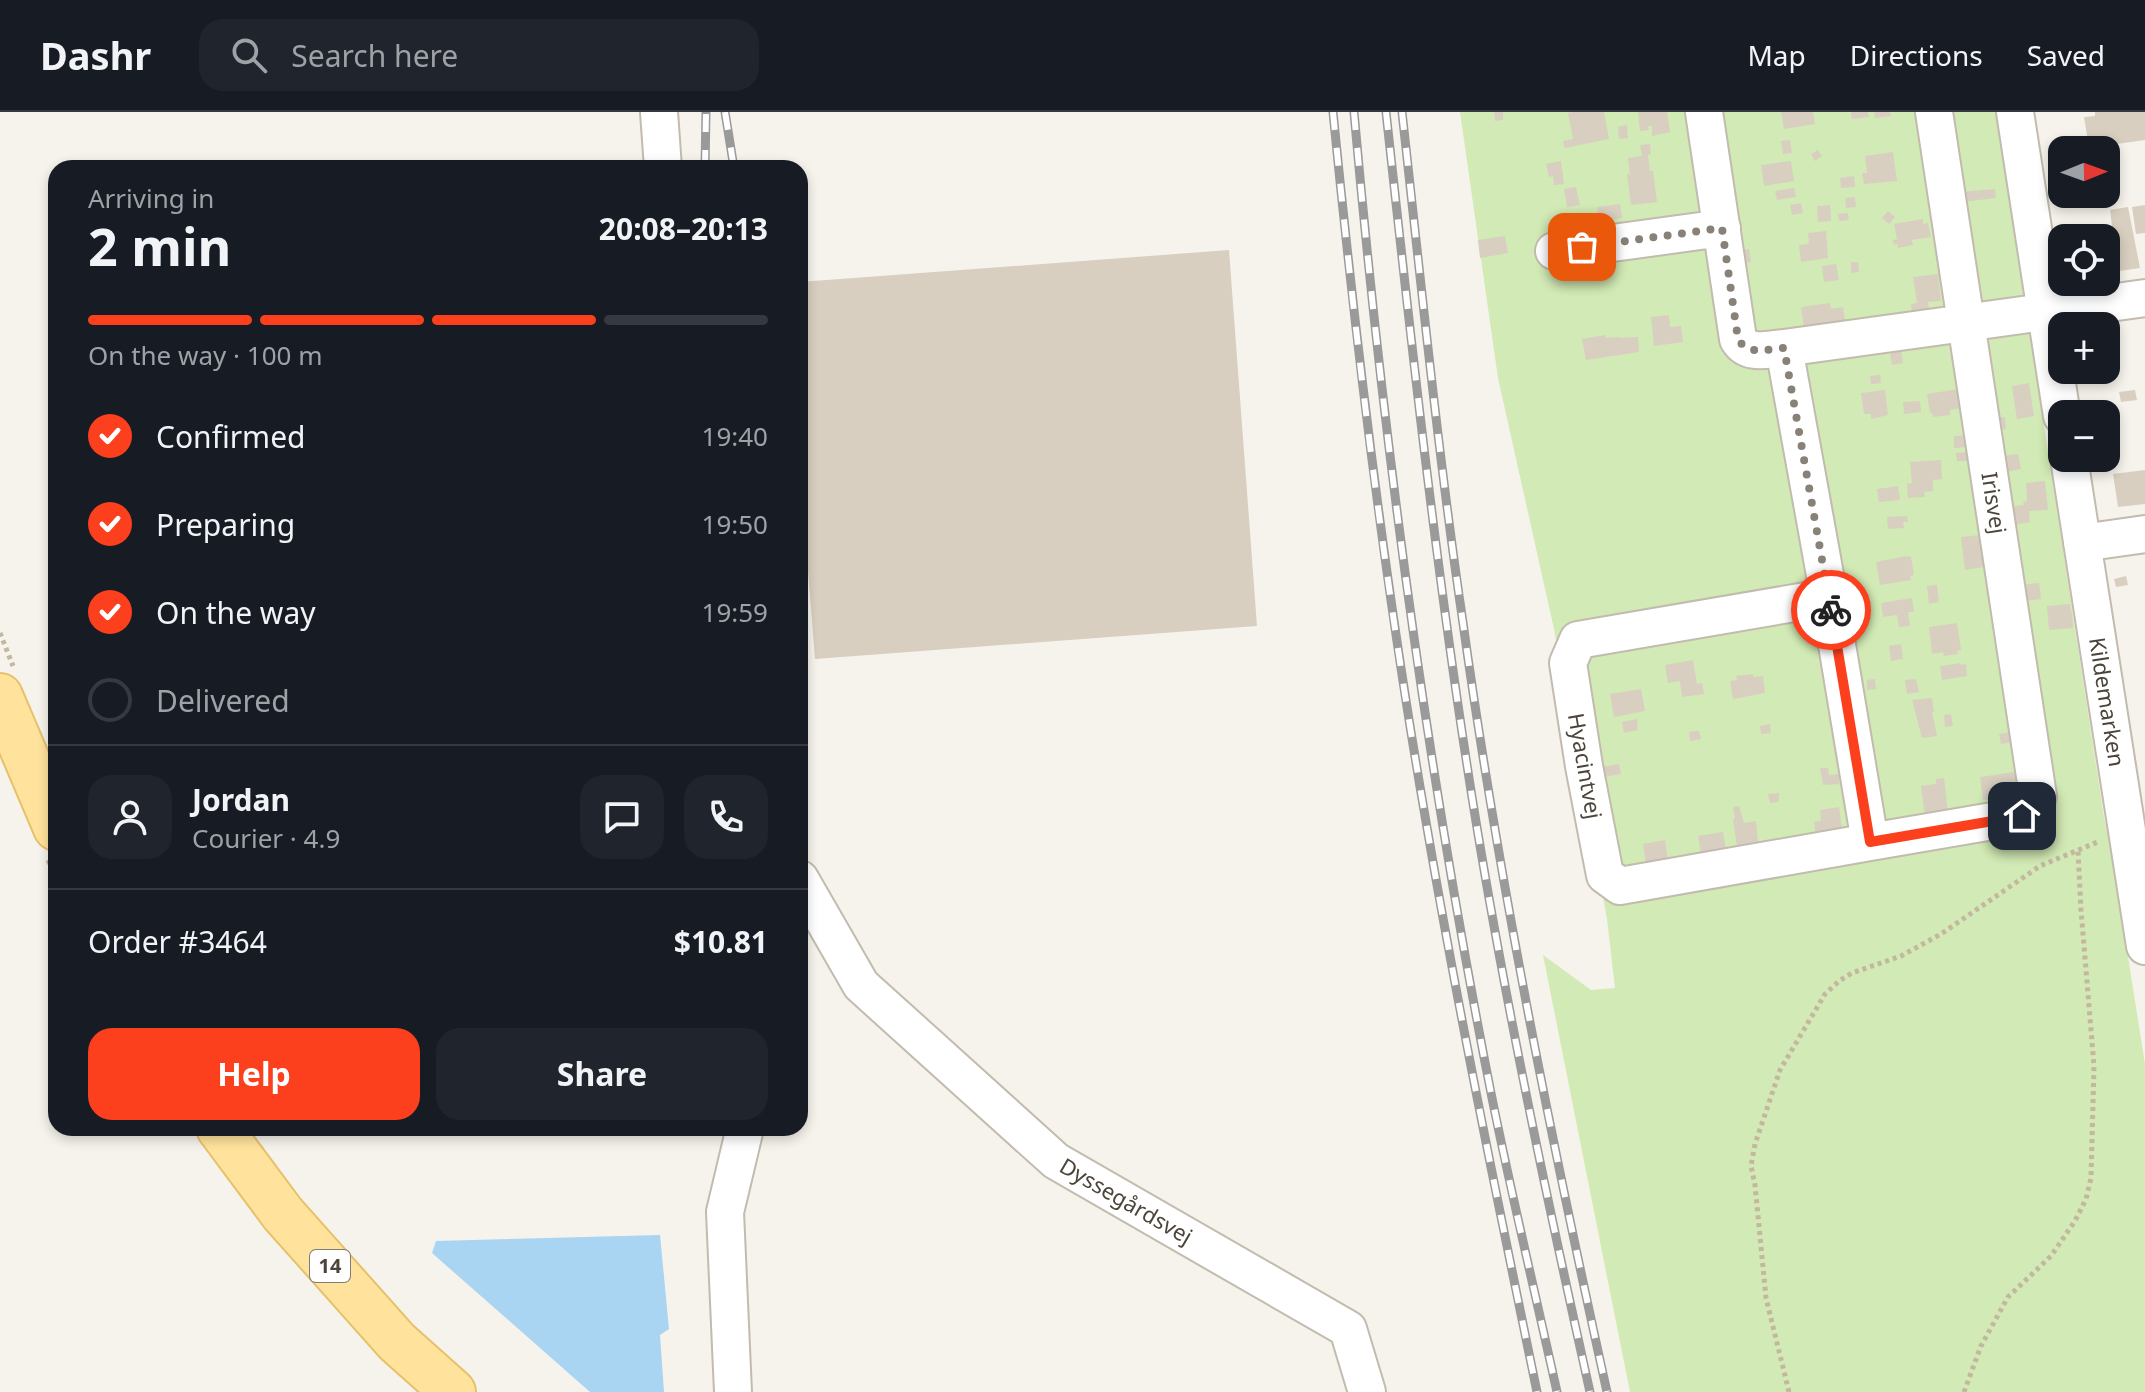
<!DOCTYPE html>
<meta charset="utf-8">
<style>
body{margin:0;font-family:"Noto Sans",sans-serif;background:#20242c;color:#f1f3f6;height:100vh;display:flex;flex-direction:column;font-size:30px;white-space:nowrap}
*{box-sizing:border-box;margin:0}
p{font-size:26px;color:#9ea1a6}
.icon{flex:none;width:44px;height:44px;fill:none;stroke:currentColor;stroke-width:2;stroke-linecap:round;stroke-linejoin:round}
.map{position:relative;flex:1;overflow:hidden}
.drawer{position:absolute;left:48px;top:48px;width:760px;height:976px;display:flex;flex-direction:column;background:#171b24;border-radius:24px;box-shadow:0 4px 12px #0003}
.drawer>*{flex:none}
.needle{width:52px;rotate:89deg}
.buttons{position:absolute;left:2048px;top:24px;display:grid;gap:16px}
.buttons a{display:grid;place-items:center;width:72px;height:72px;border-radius:16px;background:#171b24;box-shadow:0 4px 12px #0003;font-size:40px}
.pin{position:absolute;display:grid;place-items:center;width:68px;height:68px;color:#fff;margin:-34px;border-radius:16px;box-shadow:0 4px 12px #0006}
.courier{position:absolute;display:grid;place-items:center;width:80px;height:80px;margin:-40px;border:6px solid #fc3f1d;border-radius:50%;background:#fff;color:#222;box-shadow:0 2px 10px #0007}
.summary em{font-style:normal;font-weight:700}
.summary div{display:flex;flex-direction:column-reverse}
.summary{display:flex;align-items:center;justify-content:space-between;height:136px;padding:0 40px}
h1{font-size:52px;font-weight:700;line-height:60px}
.bar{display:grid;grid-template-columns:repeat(4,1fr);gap:12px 8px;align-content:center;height:96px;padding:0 40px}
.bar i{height:10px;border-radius:6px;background:#363941}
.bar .on{background:#fc3f1d}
.bar p{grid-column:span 4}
.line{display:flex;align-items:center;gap:20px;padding:0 40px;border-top:2px solid #363941}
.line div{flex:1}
.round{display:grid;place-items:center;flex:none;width:84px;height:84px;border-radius:24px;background:#20242c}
ol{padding:0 40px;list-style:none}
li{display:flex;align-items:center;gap:24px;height:88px}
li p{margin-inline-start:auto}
li .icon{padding:8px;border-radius:50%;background:#fc3f1d;color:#fff;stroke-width:4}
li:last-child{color:#9ea1a6}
li i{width:44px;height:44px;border:4px solid #363941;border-radius:50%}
.action{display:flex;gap:16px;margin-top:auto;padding:16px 40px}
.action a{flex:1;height:92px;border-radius:24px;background:#fc3f1d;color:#fff;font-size:32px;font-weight:700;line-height:92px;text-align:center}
.action a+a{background:#20242c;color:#f1f3f6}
header{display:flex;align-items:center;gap:48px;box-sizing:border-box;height:112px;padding:0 40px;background:#171b24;border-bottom:2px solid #363941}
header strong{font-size:38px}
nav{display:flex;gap:44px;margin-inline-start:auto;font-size:28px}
.search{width:560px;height:72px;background:#20242c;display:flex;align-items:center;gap:20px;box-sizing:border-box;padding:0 28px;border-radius:24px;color:#9ea1a6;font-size:30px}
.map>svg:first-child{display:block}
</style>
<header>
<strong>Dashr</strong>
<div class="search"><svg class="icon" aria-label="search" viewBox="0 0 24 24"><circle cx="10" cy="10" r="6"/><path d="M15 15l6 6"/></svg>Search here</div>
<nav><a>Map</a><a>Directions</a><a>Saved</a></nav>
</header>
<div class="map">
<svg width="2145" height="1280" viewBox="0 0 2145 1280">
<rect width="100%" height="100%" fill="#f6f3ec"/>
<path fill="#d2eab5" d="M 1460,0 L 1996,0 L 2104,705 L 2112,744 L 2145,952 L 2145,1280 L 1630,1280 L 1543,843 L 1591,878 L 1615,876 L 1607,807 L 1554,517 L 1498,266 Z"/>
<path fill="#a9d4f2" d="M 660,1123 L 669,1217 L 660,1223 L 664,1280 L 590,1280 L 432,1141 L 436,1129 Z"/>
<path fill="#d8cfc1" d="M 1494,0 L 1503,0 L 1503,8 L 1495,9 Z
M 1572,0 L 1604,0 L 1609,27 L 1565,36 L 1563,29 L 1573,27 L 1568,1 Z
M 1638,0 L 1667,0 L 1670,20 L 1652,24 L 1652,14 L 1648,14 L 1649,18 L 1640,19 Z
M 1781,0 L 1813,0 L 1815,12 L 1784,17 Z
M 1851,0 L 1868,0 L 1869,5 L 1852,7 Z
M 1874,0 L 1890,0 L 1891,4 L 1875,6 Z
M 2095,0 L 2145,0 L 2145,28 L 2089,36 L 2084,5 L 2095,4 Z
M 1627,13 L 1628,26 L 1619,27 L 1618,15 Z
M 1790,28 L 1792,41 L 1783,42 L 1781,29 Z
M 1650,32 L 1651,42 L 1648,43 L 1650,59 L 1653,59 L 1657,90 L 1631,93 L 1627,62 L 1630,62 L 1628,46 L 1642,44 L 1640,33 Z
M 1818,38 L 1822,44 L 1815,49 L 1811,42 Z
M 1893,40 L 1897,69 L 1864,72 L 1862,61 L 1867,61 L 1865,44 Z
M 2118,41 L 2119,49 L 2111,50 L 2110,42 Z
M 1561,49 L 1564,72 L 1554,73 L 1553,64 L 1549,65 L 1546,52 Z
M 1791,49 L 1794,69 L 1764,74 L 1761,53 Z
M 1854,64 L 1855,75 L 1841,76 L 1840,66 Z
M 1576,75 L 1580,93 L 1567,95 L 1564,77 Z
M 1794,76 L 1796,85 L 1777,88 L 1775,79 Z
M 1995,77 L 1996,86 L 1962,90 L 1961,80 Z
M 1855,85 L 1856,95 L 1846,96 L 1845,86 Z
M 1801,91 L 1803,101 L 1792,103 L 1790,93 Z
M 1620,92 L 1622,106 L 1599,109 L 1597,95 Z
M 1830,93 L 1831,109 L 1818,110 L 1817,94 Z
M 2145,93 L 2145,121 L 2136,122 L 2132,95 Z
M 2128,95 L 2140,156 L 2106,161 L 2106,126 L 2097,126 L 2097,124 L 2113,122 L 2110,98 Z
M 1888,99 L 1895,105 L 1889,112 L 1882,106 Z
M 1848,101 L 1849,108 L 1839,109 L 1838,102 Z
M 1923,107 L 1923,112 L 1928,111 L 1931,125 L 1912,128 L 1913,133 L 1898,136 L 1898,132 L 1894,133 L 1893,128 L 1897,127 L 1894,112 Z
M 1826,119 L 1828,146 L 1801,150 L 1799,133 L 1809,132 L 1808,121 Z
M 1505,124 L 1508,141 L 1480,146 L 1478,128 Z
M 1749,137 L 1751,150 L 1743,151 L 1741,138 Z
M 1229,138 L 1257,514 L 815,547 L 807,447 L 800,448 L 800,170 Z
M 1851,150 L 1858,150 L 1859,160 L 1851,161 Z
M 1836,152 L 1839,168 L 1824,170 L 1822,154 Z
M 1938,162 L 1941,189 L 1928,190 L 1929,198 L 1912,200 L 1911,192 L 1917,191 L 1913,165 Z
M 1830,191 L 1831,197 L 1843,195 L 1845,208 L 1804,216 L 1801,195 Z
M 1669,203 L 1670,215 L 1681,214 L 1683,230 L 1654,234 L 1651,205 Z
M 1605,223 L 1606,226 L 1619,225 L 1619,226 L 1638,225 L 1639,240 L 1586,248 L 1582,227 Z
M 1901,238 L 1903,251 L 1892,253 L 1890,240 Z
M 1880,263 L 1881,271 L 1871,272 L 1870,264 Z
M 2029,271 L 2034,304 L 2017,307 L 2012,274 Z
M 1959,277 L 1961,296 L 1950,298 L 1950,303 L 1933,305 L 1932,301 L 1930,301 L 1927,282 Z
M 1885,278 L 1888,303 L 1871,307 L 1871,302 L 1864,302 L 1861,281 Z
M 2135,278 L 2137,288 L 2121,290 L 2119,280 Z
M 1920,289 L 1921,300 L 1904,302 L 1903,290 Z
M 2005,305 L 2006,317 L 1996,318 L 1994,306 Z
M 1969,323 L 1969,335 L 1954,336 L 1954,324 Z
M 1969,340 L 1970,349 L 1957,349 L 1956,341 Z
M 2018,342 L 2021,357 L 2006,360 L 2003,344 Z
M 1941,348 L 1942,367 L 1933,368 L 1933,379 L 1924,380 L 1925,385 L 1908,386 L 1907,372 L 1912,371 L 1910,350 Z
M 2145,358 L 2145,392 L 2118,395 L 2113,362 Z
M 2045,369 L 2048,398 L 2029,399 L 2030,410 L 2013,413 L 2011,395 L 2024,393 L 2023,390 L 2027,389 L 2026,371 Z
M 1898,374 L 1900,388 L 1879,390 L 1877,377 Z
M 1907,404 L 1908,410 L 1903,410 L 1904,416 L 1888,417 L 1887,405 Z
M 1981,423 L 1987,451 L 1984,451 L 1984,455 L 1965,458 L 1961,425 Z
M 1907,444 L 1911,445 L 1914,463 L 1910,464 L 1911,468 L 1880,473 L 1876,450 Z
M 2126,464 L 2128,473 L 2116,475 L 2114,467 Z
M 2039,471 L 2041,487 L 2023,489 L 2022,473 Z
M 1937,473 L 1939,490 L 1929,492 L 1927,474 Z
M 1912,486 L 1914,500 L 1908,500 L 1910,514 L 1899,515 L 1897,503 L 1883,505 L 1881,491 Z
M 2070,492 L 2071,500 L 2072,500 L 2073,516 L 2049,518 L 2047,494 Z
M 1957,511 L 1961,538 L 1957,539 L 1958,542 L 1944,544 L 1943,540 L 1932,542 L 1929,515 Z
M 1901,532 L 1903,547 L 1891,549 L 1889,534 Z
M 1693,548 L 1697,572 L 1702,571 L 1704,582 L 1682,585 L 1680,569 L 1668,571 L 1665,553 Z
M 1961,551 L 1961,553 L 1966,552 L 1967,564 L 1942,568 L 1940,554 Z
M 1753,562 L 1753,565 L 1763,564 L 1765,581 L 1733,587 L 1730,569 L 1737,568 L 1736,564 Z
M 1875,567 L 1876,577 L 1867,578 L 1867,568 Z
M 1916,567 L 1919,580 L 1907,582 L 1905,568 Z
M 1641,577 L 1645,599 L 1614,605 L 1610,582 Z
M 1932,586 L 1934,600 L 1932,600 L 1937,624 L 1922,626 L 1912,588 Z
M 1951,602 L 1953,614 L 1945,615 L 1944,603 Z
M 1637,607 L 1638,618 L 1624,621 L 1622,610 Z
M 1770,612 L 1771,621 L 1761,622 L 1760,614 Z
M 1699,619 L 1701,627 L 1690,629 L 1689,620 Z
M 2012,620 L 2014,630 L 2001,632 L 1999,622 Z
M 1619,652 L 1621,662 L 1596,666 L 1595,656 Z
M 1820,656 L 1828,656 L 1829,663 L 1839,662 L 1839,672 L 1823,673 Z
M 2014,660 L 2018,683 L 2001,686 L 2001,691 L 1994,692 L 1993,687 L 1983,688 L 1980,665 Z
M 1944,666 L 1948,701 L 1925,704 L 1921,674 L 1936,672 L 1936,667 Z
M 1779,681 L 1779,690 L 1770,691 L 1768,682 Z
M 1739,694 L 1744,711 L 1756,709 L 1759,739 L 1738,742 L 1733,707 L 1735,707 L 1733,695 Z
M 1839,695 L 1843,724 L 1817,728 L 1814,710 L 1821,709 L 1820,698 Z
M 1723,720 L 1727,743 L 1702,747 L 1698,724 Z
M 1665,728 L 1668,749 L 1646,752 L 1643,732 Z"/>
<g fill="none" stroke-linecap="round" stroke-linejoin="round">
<defs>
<path id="minor" d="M 659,0 L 663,56
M 1704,0 L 1738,227 C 1748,244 1767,237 1784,236 L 1829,485 L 1870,730 L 2022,704 L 2038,684 L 1934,0
M 2015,0 L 2062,304
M 1554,139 L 1722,116
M 1784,236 L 2145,186
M 2069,346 L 2145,834
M 2082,431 L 2145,422
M 1829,485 L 1578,528 L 1568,551 L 1584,654 L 1605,763 L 1620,774 L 1870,730
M 800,767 L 861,873 L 1056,1049 L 1348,1217 L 1367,1280
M 733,1280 L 725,1100 L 745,1016"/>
<path id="major" d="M 0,584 L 56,716
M 219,1016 L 283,1102 L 397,1230 L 453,1280"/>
</defs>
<use href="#minor" stroke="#c2bbae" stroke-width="40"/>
<use href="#major" stroke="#e6c16a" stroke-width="48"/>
<path stroke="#c4b79f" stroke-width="5" stroke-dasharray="4 4" stroke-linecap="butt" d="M 0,521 L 13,554
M 48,748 L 56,766
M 1789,1280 L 1766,1186 L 1755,1073 L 1751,1054 L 1755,1032 L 1780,958 L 1825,882 L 1839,869 L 1852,861 L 1901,844 L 1941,822 L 2040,754 L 2100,729
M 1964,1280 L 1981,1234 L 2008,1185 L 2051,1144 L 2075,1109 L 2086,1087 L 2091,1066 L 2094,954 L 2081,798 L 2078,739"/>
<use href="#minor" stroke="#fff" stroke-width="36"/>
<use href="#major" stroke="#ffe39c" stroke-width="44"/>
<defs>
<path id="rail" d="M 725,0 L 734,56
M 1333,0 C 1356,233 1384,467 1424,698 C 1457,893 1497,1086 1537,1280
M 1354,0 C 1383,329 1427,657 1491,981 C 1511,1081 1535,1180 1557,1280
M 1386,0 C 1411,229 1436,458 1472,685 C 1504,885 1546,1083 1590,1280
M 1402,0 C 1421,171 1438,341 1463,511 C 1499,770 1551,1026 1607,1280
M 705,56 L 706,0"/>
</defs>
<use href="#rail" stroke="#9a9a9a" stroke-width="9"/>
<use href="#rail" stroke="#fff" stroke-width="6" stroke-dasharray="18" stroke-linecap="butt"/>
</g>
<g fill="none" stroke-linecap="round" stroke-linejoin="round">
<path stroke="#878178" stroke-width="8" stroke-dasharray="0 14.4" d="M 1582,135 L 1722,116 L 1738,227 C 1748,244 1767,237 1784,236 L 1831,498"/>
<path stroke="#fc3f1d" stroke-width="10" d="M 1831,498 L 1870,730 L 2022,704"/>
</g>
<g text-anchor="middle" stroke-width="7" stroke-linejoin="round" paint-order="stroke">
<rect fill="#fff" stroke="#817c74" stroke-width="2" x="310" y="1138" width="40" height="32" rx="6"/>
<g font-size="20" font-weight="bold" fill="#4b4439">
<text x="330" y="1161">14</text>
</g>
<g font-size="22" fill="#4b4439" stroke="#fff">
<text transform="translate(1994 391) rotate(81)" y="8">Irisvej</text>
<text transform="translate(2107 590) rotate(81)" y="8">Kildemarken</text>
<text transform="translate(1585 654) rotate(80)" y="8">Hyacintvej</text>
<text transform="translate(1126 1089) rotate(30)" y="8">Dyssegårdsvej</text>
</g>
</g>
</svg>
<div class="buttons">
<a><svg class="needle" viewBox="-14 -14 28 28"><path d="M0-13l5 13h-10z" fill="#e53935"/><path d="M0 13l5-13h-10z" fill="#9ea1a6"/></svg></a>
<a><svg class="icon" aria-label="locate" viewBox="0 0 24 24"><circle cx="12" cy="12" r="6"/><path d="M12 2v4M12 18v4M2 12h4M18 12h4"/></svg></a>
<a>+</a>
<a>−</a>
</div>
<div class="pin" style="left:1582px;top:135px;background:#ea580c"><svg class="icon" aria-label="bag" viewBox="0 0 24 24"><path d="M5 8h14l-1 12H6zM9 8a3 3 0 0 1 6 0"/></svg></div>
<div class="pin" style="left:2022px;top:704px;background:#1f2937"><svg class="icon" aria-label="home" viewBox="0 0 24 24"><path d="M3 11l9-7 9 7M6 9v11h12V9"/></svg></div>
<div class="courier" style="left:1831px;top:498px"><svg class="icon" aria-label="bike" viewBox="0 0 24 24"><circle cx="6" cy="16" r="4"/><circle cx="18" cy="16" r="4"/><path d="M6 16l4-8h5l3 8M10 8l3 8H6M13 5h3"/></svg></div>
<section class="drawer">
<div class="summary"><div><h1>2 min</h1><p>Arriving in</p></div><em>20:08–20:13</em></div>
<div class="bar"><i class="on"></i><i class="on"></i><i class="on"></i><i></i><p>On the way · 100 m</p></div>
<ol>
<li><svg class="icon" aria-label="check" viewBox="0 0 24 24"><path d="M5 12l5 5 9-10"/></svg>Confirmed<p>19:40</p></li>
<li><svg class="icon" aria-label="check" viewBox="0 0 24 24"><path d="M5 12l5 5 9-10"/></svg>Preparing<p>19:50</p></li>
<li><svg class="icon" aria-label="check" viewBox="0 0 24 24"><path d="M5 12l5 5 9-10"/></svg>On the way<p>19:59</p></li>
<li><i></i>Delivered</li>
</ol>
<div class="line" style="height:144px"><a class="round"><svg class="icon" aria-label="person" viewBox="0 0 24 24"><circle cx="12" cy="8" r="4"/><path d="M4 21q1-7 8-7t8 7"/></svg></a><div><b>Jordan</b><p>Courier · 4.9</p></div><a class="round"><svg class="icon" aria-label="chat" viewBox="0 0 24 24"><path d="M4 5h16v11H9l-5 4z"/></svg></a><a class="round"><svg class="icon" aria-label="phone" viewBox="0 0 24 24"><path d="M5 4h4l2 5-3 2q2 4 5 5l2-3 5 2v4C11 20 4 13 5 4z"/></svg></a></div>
<div class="line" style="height:104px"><div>Order #3464</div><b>$10.81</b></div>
<div class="action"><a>Help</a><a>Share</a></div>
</section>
</div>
